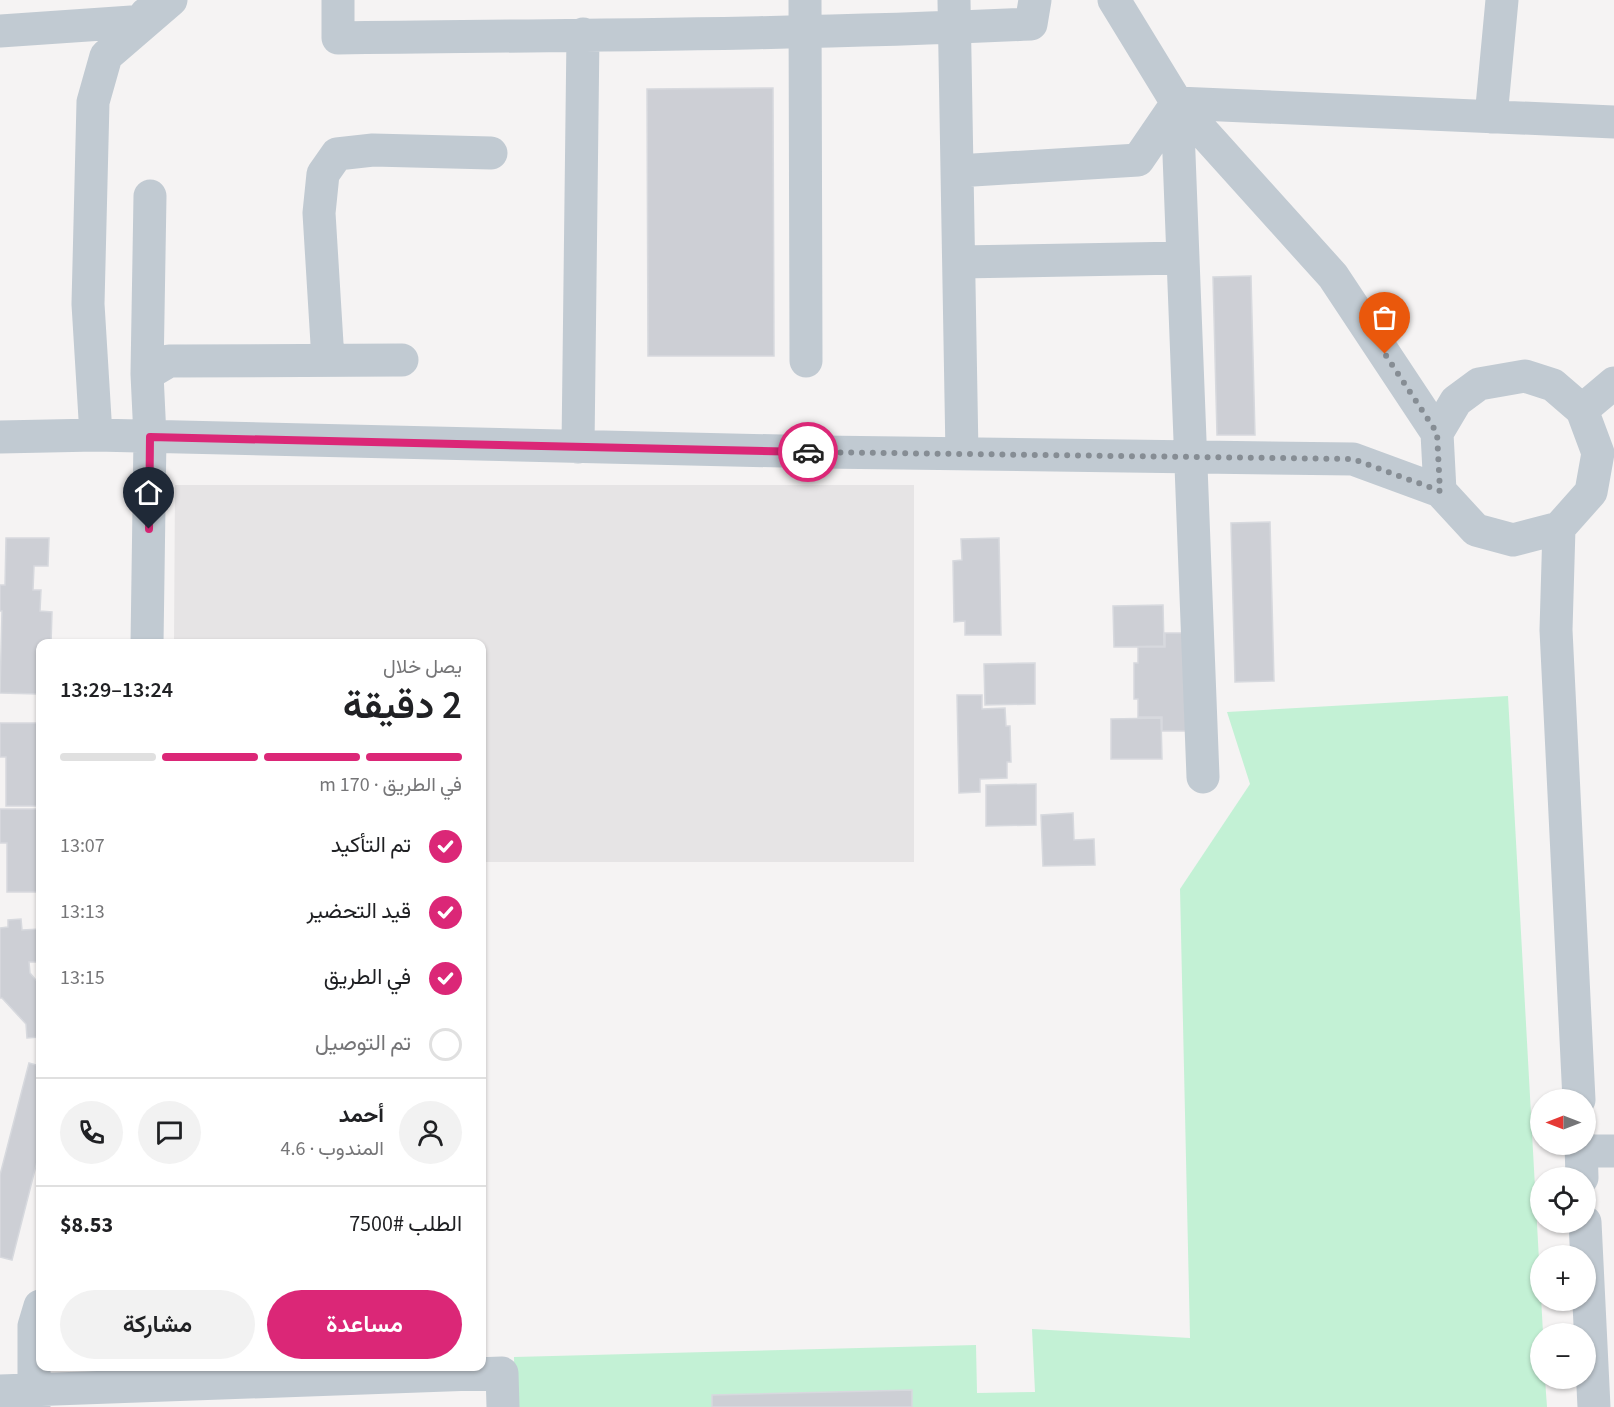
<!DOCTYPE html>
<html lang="ar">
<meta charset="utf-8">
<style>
body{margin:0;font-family:"Source Sans 3",Vazirmatn,sans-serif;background:#f2f2f2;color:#202124;direction:rtl;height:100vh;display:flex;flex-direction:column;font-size:22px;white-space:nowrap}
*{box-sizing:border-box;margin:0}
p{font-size:20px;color:#757577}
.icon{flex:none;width:33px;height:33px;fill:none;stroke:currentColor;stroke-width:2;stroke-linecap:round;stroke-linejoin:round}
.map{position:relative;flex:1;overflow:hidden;direction:ltr}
.panel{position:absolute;left:36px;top:639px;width:450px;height:732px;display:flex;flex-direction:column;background:#fff;border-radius:12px;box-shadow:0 2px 4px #0004;direction:rtl}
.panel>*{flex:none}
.needle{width:39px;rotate:270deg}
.controls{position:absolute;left:1530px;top:1089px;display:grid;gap:12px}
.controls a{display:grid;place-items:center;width:66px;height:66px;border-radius:50%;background:#fff;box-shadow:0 2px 4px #0004;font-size:30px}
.pin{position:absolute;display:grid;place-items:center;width:51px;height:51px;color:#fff;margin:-62px -26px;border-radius:50% 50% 50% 0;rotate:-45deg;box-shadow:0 0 6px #0007}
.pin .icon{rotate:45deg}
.courier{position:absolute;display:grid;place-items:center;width:60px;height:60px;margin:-30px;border:4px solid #db2777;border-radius:50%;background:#fff;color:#222;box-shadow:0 2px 8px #0007}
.summary em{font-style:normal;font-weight:600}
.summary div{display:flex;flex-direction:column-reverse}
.summary{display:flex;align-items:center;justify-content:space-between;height:102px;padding:0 24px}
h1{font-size:39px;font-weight:600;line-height:45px}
.bar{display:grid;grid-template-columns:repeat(4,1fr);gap:9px 6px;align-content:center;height:72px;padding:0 24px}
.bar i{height:8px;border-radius:4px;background:#e0e0e0}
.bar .active{background:#db2777}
.bar p{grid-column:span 4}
.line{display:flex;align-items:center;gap:15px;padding:0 24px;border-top:2px solid #e0e0e0}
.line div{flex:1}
.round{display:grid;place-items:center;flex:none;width:63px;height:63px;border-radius:32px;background:#f2f2f2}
ol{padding:0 24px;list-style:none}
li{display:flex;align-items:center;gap:18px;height:66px}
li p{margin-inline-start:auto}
li .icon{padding:6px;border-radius:50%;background:#db2777;color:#fff;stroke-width:4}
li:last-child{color:#757577}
li i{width:33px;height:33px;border:3px solid #e0e0e0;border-radius:50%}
.cta{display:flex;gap:12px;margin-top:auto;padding:12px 24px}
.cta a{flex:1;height:69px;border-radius:36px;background:#db2777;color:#fff;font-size:24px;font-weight:600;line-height:69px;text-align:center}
.cta a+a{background:#f2f2f2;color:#202124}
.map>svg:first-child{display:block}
</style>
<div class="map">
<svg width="1614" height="1407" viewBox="0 0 1614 1407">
<rect width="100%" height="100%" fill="#f5f3f3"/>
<path fill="#e6e4e5" d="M 175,485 L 914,485 L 914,862 L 482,862 L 482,644 L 174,643 Z"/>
<path fill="#c3f1d5" d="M 1508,696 L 1543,1333 L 1540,1334 L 1540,1378 L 1545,1379 L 1547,1407 L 515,1407 L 514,1357 L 976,1345 L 977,1393 L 1035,1392 L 1032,1329 L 1190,1338 L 1180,889 L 1250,784 L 1227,712 Z"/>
<path fill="#cdcfd5" stroke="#d7d9de" stroke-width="1.5" d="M 773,88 L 774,356 L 648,356 L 647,89 Z
M 1251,276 L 1255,435 L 1217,435 L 1213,277 Z
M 1270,522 L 1274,681 L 1235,682 L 1231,523 Z
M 6,538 L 49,538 L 48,566 L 34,566 L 33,590 L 41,590 L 40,611 L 52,612 L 51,644 L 40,644 L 40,650 L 39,650 L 38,694 L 0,693 L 2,611 L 0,611 L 0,585 L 5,585 Z
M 999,538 L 1001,635 L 965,635 L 965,621 L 954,622 L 953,561 L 962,560 L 961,539 Z
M 1163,605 L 1164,646 L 1114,647 L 1113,606 Z
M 1165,633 L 1186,633 L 1186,731 L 1162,731 L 1162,717 L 1138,717 L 1138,699 L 1134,699 L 1134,663 L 1138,663 L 1138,647 L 1165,647 Z
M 1035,663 L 1035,704 L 985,705 L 984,664 Z
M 957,695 L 982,695 L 982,709 L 1005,708 L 1006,726 L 1010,726 L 1011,762 L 1007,762 L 1007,778 L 980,779 L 980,792 L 959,793 Z
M 1161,718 L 1162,759 L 1111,759 L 1111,719 Z
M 0,723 L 37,723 L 37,768 L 40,768 L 40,806 L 6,806 L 6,757 L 0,757 Z
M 1036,784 L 1036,825 L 986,826 L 986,785 Z
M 0,809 L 37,809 L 38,854 L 40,854 L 40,892 L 7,892 L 7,843 L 0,843 Z
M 1073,813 L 1074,840 L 1094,839 L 1095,865 L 1043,866 L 1041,815 Z
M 21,919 L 22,930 L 40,929 L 40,962 L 29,962 L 30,973 L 40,985 L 40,1037 L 27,1038 L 26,1024 L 2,998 L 0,998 L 0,928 L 8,927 L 8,920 Z
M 29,1063 L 40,1066 L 40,1150 L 12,1260 L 0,1257 L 0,1175 Z
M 912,1390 L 912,1407 L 712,1407 L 712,1395 Z"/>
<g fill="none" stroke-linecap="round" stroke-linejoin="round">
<path stroke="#c1cad2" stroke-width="33" d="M 338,0 L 338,38 C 569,35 800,35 1031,24 L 1035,0
M 805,0 L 806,361
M 954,0 L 962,454
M 1114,0 L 1177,103 L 1333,276 L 1437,433 L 1440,491 L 1476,530 L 1513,540 L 1559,528 L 1591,492 L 1598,453 L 1582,410 L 1553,385 L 1525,376 L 1479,384 L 1456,401 L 1437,433
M 0,31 L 146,21 L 146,14
M 1177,103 L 1203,777
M 1491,117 L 1502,0
M 957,171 L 1138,160 L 1177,103 L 1614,122
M 959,262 L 1183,258
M 328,360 L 319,213 L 323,174 L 337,154 L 373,150 L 491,153
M 147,374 L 169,361 L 402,360
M 1582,410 L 1614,383
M 96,435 L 88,304 L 93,102 L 106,56 L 171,0
M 0,437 L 96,435 L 821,452 L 1353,459 L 1440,491
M 578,447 L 583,34
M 1559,528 L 1556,630 L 1579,1100
M 147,644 L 150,437 L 147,374 L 150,196
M 1581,1144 L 1582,1178
M 1581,1151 L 1614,1151
M 1585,1222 L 1594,1407
M 0,1391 L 502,1373 L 503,1407
M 34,1407 L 34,1326 L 40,1306"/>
</g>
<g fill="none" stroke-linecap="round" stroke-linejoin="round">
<path stroke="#868d94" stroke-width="6" stroke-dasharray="0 10.8" d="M 808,452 L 1353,459 L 1440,491 L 1437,433 L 1385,354"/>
<path stroke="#db2777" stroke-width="8" d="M 149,529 L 150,437 L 808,452"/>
</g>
</svg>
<div class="controls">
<a><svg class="needle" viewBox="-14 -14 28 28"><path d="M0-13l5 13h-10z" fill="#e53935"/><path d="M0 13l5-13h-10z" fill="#757577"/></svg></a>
<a><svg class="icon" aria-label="locate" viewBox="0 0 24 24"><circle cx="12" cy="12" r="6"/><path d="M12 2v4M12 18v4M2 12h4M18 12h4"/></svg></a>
<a>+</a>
<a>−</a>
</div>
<div class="pin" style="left:1385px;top:354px;background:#ea580c"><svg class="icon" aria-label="bag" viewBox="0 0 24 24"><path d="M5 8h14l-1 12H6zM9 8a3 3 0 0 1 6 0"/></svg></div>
<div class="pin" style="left:149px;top:529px;background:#1f2937"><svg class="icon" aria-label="home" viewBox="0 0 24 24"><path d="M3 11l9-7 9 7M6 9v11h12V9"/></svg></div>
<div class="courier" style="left:808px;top:452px"><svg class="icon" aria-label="car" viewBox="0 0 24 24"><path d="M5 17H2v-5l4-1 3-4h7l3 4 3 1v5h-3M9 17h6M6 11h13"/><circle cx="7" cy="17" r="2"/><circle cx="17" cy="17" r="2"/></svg></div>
<section class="panel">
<div class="summary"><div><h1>2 دقيقة</h1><p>يصل خلال</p></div><em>13:24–13:29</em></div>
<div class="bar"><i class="active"></i><i class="active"></i><i class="active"></i><i></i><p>في الطريق · 170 m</p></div>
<ol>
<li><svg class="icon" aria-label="check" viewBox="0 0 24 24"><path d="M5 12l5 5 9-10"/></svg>تم التأكيد<p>13:07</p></li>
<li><svg class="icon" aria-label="check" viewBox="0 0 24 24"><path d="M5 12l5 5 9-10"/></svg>قيد التحضير<p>13:13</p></li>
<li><svg class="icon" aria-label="check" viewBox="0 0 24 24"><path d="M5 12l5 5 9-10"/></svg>في الطريق<p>13:15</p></li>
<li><i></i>تم التوصيل</li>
</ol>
<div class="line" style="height:108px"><a class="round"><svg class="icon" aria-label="person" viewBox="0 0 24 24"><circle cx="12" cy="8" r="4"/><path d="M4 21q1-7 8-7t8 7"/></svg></a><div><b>أحمد</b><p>المندوب · 4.6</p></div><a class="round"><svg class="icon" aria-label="chat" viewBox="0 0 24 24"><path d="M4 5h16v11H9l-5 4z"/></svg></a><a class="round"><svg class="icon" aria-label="phone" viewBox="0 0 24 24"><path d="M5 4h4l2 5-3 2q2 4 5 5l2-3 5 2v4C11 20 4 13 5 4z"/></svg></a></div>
<div class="line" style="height:78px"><div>الطلب #7500</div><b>$8.53</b></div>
<div class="cta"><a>مساعدة</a><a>مشاركة</a></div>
</section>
</div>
